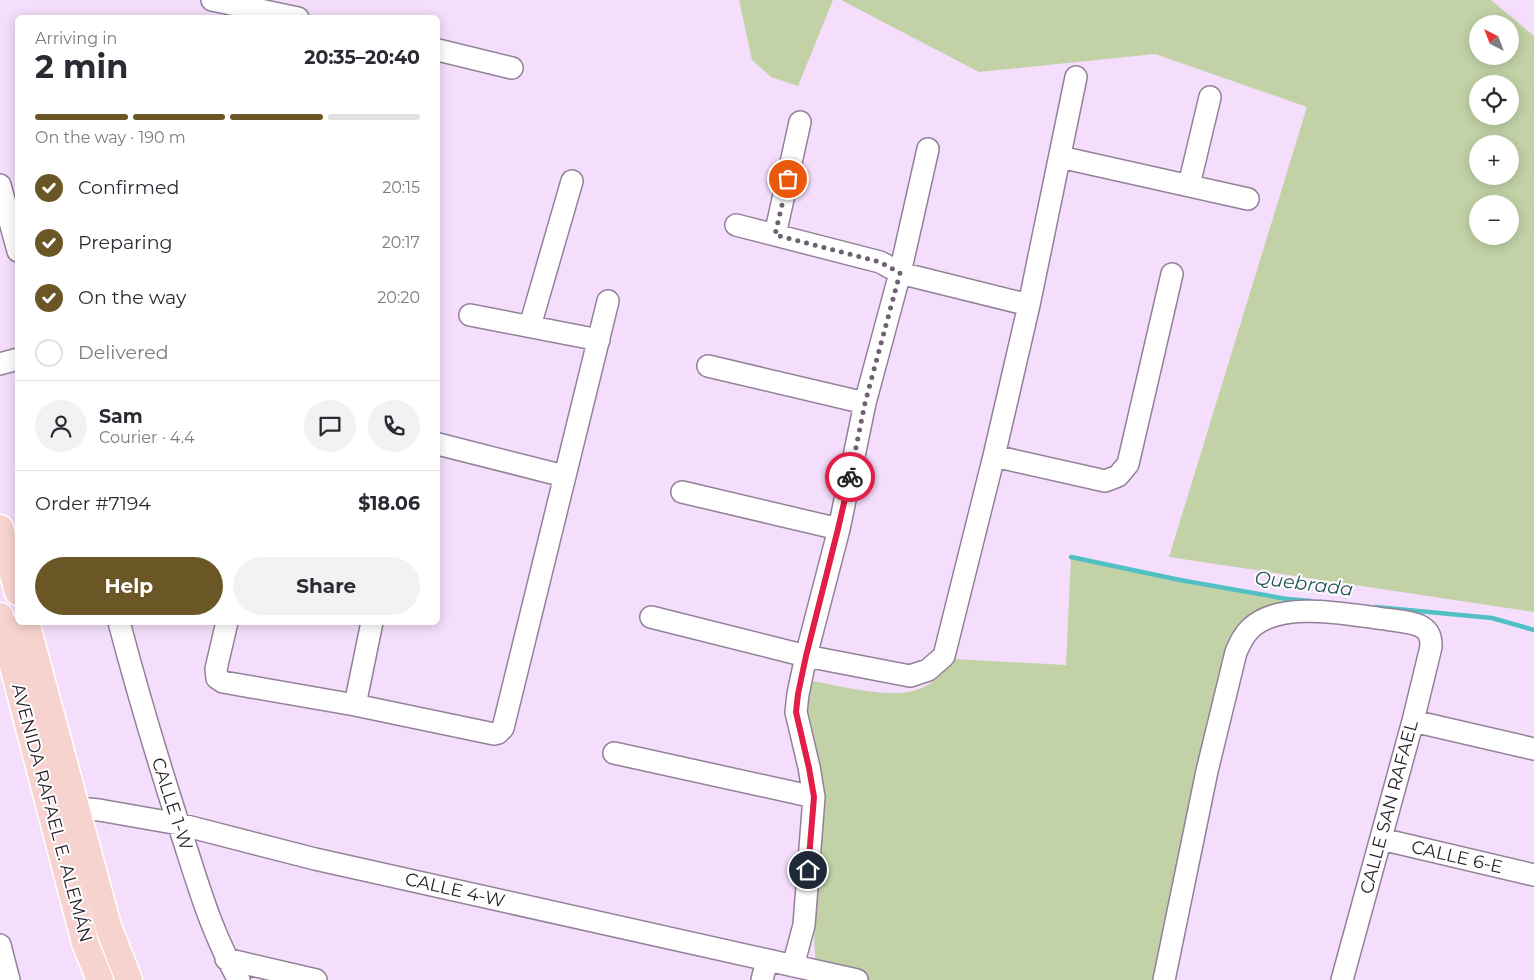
<!DOCTYPE html>
<meta charset="utf-8">
<style>
body{margin:0;font-family:Montserrat,sans-serif;background:#f2f2f3;color:#2b2b33;height:100vh;display:flex;flex-direction:column;font-size:19px;white-space:nowrap}
*{box-sizing:border-box;margin:0}
p{font-size:16px;color:#7c7c81}
.icon{flex:none;width:28px;height:28px;fill:none;stroke:currentColor;stroke-width:2;stroke-linecap:round;stroke-linejoin:round}
.map{position:relative;flex:1;overflow:hidden}
.panel{position:absolute;left:15px;top:15px;width:425px;height:610px;display:flex;flex-direction:column;background:#fff;border-radius:8px;box-shadow:0 2px 12px #0003}
.panel>*{flex:none}
.needle{width:32px;rotate:318deg}
.buttons{position:absolute;left:1469px;top:15px;display:grid;gap:10px}
.buttons a{display:grid;place-items:center;width:50px;height:50px;border-radius:50%;background:#fff;box-shadow:0 2px 12px #0003;font-size:25px}
.pin{position:absolute;display:grid;place-items:center;width:42px;height:42px;color:#fff;margin:-21px;border:2px solid #fff;border-radius:50%;box-shadow:0 1px 5px #0007}
.courier{position:absolute;display:grid;place-items:center;width:50px;height:50px;margin:-25px;border:4px solid #e11d48;border-radius:50%;background:#fff;color:#222;box-shadow:0 1px 6px #0007}
.head em{font-style:normal;font-weight:700}
.head div{display:flex;flex-direction:column-reverse}
.head{display:flex;align-items:center;justify-content:space-between;height:85px;padding:0 20px}
h1{font-size:32px;font-weight:700;line-height:38px}
.bar{display:grid;grid-template-columns:repeat(4,1fr);gap:8px 5px;align-content:center;height:60px;padding:0 20px}
.bar i{height:6px;border-radius:4px;background:#e1e1e2}
.bar .on{background:#6b5726}
.bar p{grid-column:span 4}
.line{display:flex;align-items:center;gap:12px;padding:0 20px;border-top:1px solid #e1e1e2}
.line div{flex:1}
.round{display:grid;place-items:center;flex:none;width:52px;height:52px;border-radius:26px;background:#f2f2f3}
ol{padding:0 20px;list-style:none}
li{display:flex;align-items:center;gap:15px;height:55px}
li p{margin-inline-start:auto}
li .icon{padding:5px;border-radius:50%;background:#6b5726;color:#fff;stroke-width:4}
li:last-child{color:#7c7c81}
li i{width:28px;height:28px;border:2px solid #e1e1e2;border-radius:50%}
.action{display:flex;gap:10px;margin-top:auto;padding:10px 20px}
.action a{flex:1;height:58px;border-radius:30px;background:#6b5726;color:#fff;font-size:20px;font-weight:700;line-height:58px;text-align:center}
.action a+a{background:#f2f2f3;color:#2b2b33}
.map>svg:first-child{display:block}
</style>
<div class="map">
<svg width="1534" height="980" viewBox="0 0 1534 980">
<rect width="100%" height="100%" fill="#f4defb"/>
<path fill="#c2d2a6" fill-rule="evenodd" d="M 739,0 L 833,0 L 798,86 L 771,77 L 752,60 Z
M 841,0 L 1491,0 L 1534,36 L 1534,612 L 1169,557 L 1307,107 L 1155,54 L 979,72 ZM 1478,24 L 1510,24 L 1510,56 L 1478,56 ZM 1478,84 L 1510,84 L 1510,116 L 1478,116 ZM 1478,144 L 1510,144 L 1510,176 L 1478,176 ZM 1478,204 L 1510,204 L 1510,236 L 1478,236 Z
M 1071,557 L 1287,599 L 1288,611 L 1249,629 L 1164,980 L 853,980 L 816,971 L 802,729 L 812,681 C 843,686 890,700 919,689 C 934,684 945,670 954,659 L 1066,665 Z"/>
<g fill="none" stroke-linecap="round" stroke-linejoin="round">
<path stroke="#50c0c4" stroke-width="4.5" d="M 1071,557 L 1180,580 L 1287,599 L 1311,601
M 1376,607 L 1492,618 L 1534,630"/>
<defs>
<path id="minor" d="M 212,0 L 298,18
M 438,50 L 512,68
M 1060,157 L 1248,199
M 0,185 L 18,251
M 1189,185 L 1210,97
M 736,225 L 880,262 L 900,273 L 1029,305
M 775,235 L 800,122
M 470,315 L 599,340
M 530,326 L 572,181
M 0,364 L 18,359
M 708,366 L 865,403
M 438,444 L 564,476
M 994,456 L 1105,481 L 1118,476 L 1128,464 L 1172,274
M 682,492 L 839,529
M 651,617 L 806,656 L 910,676 L 928,670 L 944,656 L 994,456 L 1029,305 L 1076,77
M 119,622 C 138,694 159,764 182,835 C 198,884 212,935 239,980
M 227,622 L 216,669 L 217,678 L 223,682 L 355,705 L 494,734 L 498,733 L 503,728 L 608,301
M 355,705 L 372,622
M 1413,721 L 1534,749
M 614,753 L 814,797
M 63,813 L 88,809 L 99,810 L 179,824 L 315,859 L 857,980
M 1381,839 L 1534,875
M 0,945 L 9,980
M 226,959 L 316,980
M 793,966 L 804,925 L 814,797 L 809,767 L 796,712 L 798,694 L 806,656 L 839,529 L 865,403 L 900,273 L 928,149
M 762,980 L 767,960
M 1164,980 L 1207,771 L 1236,652 C 1240,643 1243,636 1250,629 C 1278,601 1341,613 1377,618 C 1389,620 1412,621 1422,627 C 1430,632 1431,638 1431,647 L 1413,721 L 1342,980"/>
<path id="major" d="M 0,528 L 18,592
M 0,616 L 85,943 L 100,980
M 26,622 L 108,926 L 129,980"/>
</defs>
<use href="#minor" stroke="#94809a" stroke-width="24"/>
<use href="#major" stroke="#fff" stroke-width="29"/>
<use href="#minor" stroke="#fff" stroke-width="21"/>
<use href="#major" stroke="#f7d3cf" stroke-width="26"/>
</g>
<g fill="none" stroke-linecap="round" stroke-linejoin="round">
<path stroke="#6e6172" stroke-width="5" stroke-dasharray="0 9" d="M 788,179 L 775,235 L 880,262 L 900,273 L 865,403 L 850,477"/>
<path stroke="#e11d48" stroke-width="6" d="M 808,870 L 814,797 L 809,768 L 796,712 L 798,694 L 806,656 L 838,529 L 850,477"/>
</g>
<g text-anchor="middle" stroke-width="4" stroke-linejoin="round" paint-order="stroke">
<g font-size="18" fill="#261e29" stroke="#fff">
<text transform="translate(172 804) rotate(72)" y="6">CALLE 1-W</text>
<text transform="translate(1389 807) rotate(-75)" y="6">CALLE SAN RAFAEL</text>
<text transform="translate(52 813) rotate(75)" y="6">AVENIDA RAFAEL E. ALEMÁN</text>
<text transform="translate(1457 857) rotate(13)" y="6">CALLE 6-E</text>
<text transform="translate(455 890) rotate(13)" y="6">CALLE 4-W</text>
</g>
<g font-size="19" font-style="italic" fill="#245557" stroke="#fff">
<text transform="translate(1304 583) rotate(7)" y="7">Quebrada</text>
</g>
</g>
</svg>
<div class="buttons">
<a><svg class="needle" viewBox="-14 -14 28 28"><path d="M0-13l5 13h-10z" fill="#e53935"/><path d="M0 13l5-13h-10z" fill="#7c7c81"/></svg></a>
<a><svg class="icon" aria-label="locate" viewBox="0 0 24 24"><circle cx="12" cy="12" r="6"/><path d="M12 2v4M12 18v4M2 12h4M18 12h4"/></svg></a>
<a>+</a>
<a>−</a>
</div>
<div class="pin" style="left:788px;top:179px;background:#ea580c"><svg class="icon" aria-label="bag" viewBox="0 0 24 24"><path d="M5 8h14l-1 12H6zM9 8a3 3 0 0 1 6 0"/></svg></div>
<div class="pin" style="left:808px;top:870px;background:#1f2937"><svg class="icon" aria-label="home" viewBox="0 0 24 24"><path d="M3 11l9-7 9 7M6 9v11h12V9"/></svg></div>
<div class="courier" style="left:850px;top:477px"><svg class="icon" aria-label="bike" viewBox="0 0 24 24"><circle cx="6" cy="16" r="4"/><circle cx="18" cy="16" r="4"/><path d="M6 16l4-8h5l3 8M10 8l3 8H6M13 5h3"/></svg></div>
<section class="panel">
<div class="head"><div><h1>2 min</h1><p>Arriving in</p></div><em>20:35–20:40</em></div>
<div class="bar"><i class="on"></i><i class="on"></i><i class="on"></i><i></i><p>On the way · 190 m</p></div>
<ol>
<li><svg class="icon" aria-label="check" viewBox="0 0 24 24"><path d="M5 12l5 5 9-10"/></svg>Confirmed<p>20:15</p></li>
<li><svg class="icon" aria-label="check" viewBox="0 0 24 24"><path d="M5 12l5 5 9-10"/></svg>Preparing<p>20:17</p></li>
<li><svg class="icon" aria-label="check" viewBox="0 0 24 24"><path d="M5 12l5 5 9-10"/></svg>On the way<p>20:20</p></li>
<li><i></i>Delivered</li>
</ol>
<div class="line" style="height:90px"><a class="round"><svg class="icon" aria-label="person" viewBox="0 0 24 24"><circle cx="12" cy="8" r="4"/><path d="M4 21q1-7 8-7t8 7"/></svg></a><div><b>Sam</b><p>Courier · 4.4</p></div><a class="round"><svg class="icon" aria-label="chat" viewBox="0 0 24 24"><path d="M4 5h16v11H9l-5 4z"/></svg></a><a class="round"><svg class="icon" aria-label="phone" viewBox="0 0 24 24"><path d="M5 4h4l2 5-3 2q2 4 5 5l2-3 5 2v4C11 20 4 13 5 4z"/></svg></a></div>
<div class="line" style="height:65px"><div>Order #7194</div><b>$18.06</b></div>
<div class="action"><a>Help</a><a>Share</a></div>
</section>
</div>
